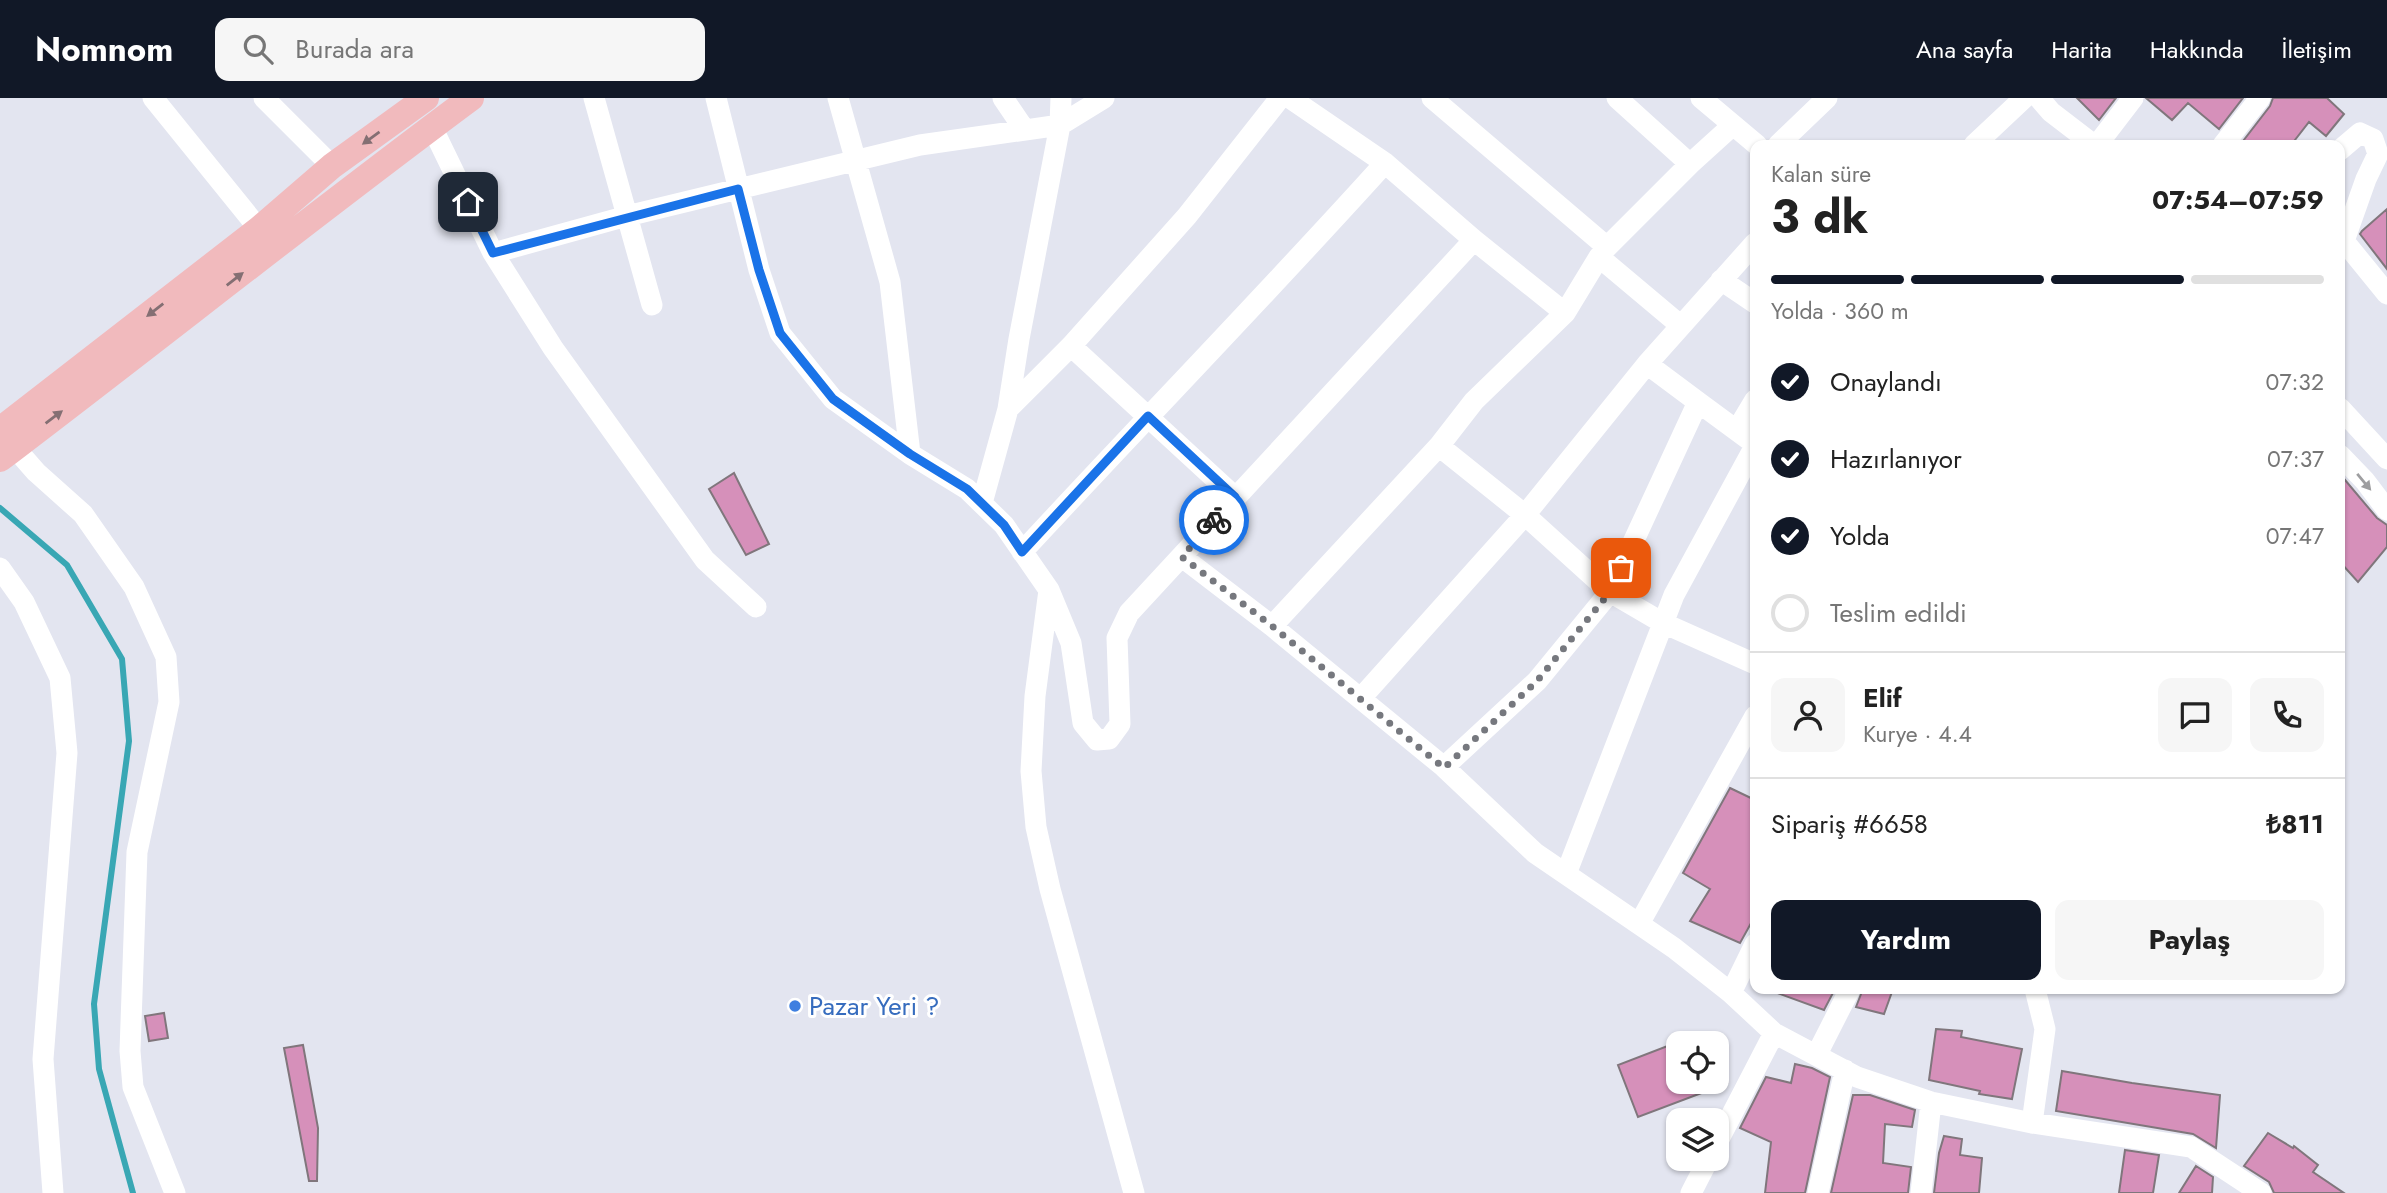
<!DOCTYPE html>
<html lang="tr">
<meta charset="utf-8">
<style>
body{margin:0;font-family:Jost,sans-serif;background:#f6f6f6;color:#222;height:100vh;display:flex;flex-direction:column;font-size:26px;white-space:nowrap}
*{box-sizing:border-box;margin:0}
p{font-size:23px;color:#767676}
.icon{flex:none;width:38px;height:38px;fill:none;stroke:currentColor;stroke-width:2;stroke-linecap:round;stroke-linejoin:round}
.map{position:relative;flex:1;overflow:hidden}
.details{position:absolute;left:1750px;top:42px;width:595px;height:854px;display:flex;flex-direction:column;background:#fff;border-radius:14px;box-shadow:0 2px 5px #0004}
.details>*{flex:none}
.controls{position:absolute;left:1666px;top:933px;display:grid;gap:14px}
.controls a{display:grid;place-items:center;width:63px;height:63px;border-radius:14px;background:#fff;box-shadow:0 2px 5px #0004;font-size:35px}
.pin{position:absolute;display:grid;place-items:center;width:60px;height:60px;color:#fff;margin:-30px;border-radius:14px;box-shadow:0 4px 10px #0006}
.courier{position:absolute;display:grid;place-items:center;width:70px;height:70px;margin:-35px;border:5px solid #1a73e8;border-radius:50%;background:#fff;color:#222;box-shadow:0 2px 9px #0007}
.head em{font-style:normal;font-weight:700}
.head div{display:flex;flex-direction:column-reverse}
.head{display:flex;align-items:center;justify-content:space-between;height:119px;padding:0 21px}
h1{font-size:46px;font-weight:700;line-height:52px}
.bar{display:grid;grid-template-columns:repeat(4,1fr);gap:10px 7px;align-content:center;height:84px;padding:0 21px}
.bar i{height:9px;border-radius:5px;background:#e0e0e0}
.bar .current{background:#111827}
.bar p{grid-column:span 4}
.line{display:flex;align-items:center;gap:18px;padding:0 21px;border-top:2px solid #e0e0e0}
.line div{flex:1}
.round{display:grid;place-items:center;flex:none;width:74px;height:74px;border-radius:14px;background:#f6f6f6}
ol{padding:0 21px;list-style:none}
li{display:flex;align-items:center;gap:21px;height:77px}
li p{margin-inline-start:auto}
li .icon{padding:7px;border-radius:50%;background:#111827;color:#fff;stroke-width:4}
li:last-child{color:#767676}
li i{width:38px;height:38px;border:4px solid #e0e0e0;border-radius:50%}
.action{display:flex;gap:14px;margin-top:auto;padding:14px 21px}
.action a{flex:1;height:80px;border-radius:14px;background:#111827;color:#fff;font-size:28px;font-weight:700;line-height:80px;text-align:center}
.action a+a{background:#f6f6f6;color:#222}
header{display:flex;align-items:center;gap:42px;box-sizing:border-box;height:98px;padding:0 35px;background:#111827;color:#fff}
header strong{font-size:33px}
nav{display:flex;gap:38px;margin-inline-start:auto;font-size:24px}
.search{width:490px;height:63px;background:#f6f6f6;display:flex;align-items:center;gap:18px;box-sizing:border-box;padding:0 24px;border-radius:14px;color:#767676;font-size:26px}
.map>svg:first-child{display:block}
</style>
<header>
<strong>Nomnom</strong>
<div class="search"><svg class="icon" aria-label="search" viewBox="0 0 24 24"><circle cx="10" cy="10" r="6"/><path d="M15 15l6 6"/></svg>Burada ara</div>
<nav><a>Ana sayfa</a><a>Harita</a><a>Hakkında</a><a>İletişim</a></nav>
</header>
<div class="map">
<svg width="2387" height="1095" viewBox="0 0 2387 1095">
<rect width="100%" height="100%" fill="#e3e5f0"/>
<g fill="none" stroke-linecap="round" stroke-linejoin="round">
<path stroke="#39a7b4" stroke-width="6" d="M 0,410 L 67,467 L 122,561 L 129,643 L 94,906 L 99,971 L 133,1095"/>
</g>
<path fill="#d690ba" stroke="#80767c" stroke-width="2" d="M 2077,0 L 2116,0 L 2099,22 Z
M 2146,0 L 2243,0 L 2219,31 L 2188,5 L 2172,22 Z
M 2273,0 L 2327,0 L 2344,16 L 2326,38 L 2309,24 L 2291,47 L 2240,47 L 2270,8 Z
M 2387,111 L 2387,171 L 2360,136 L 2362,133 Z
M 734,375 L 769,446 L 746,457 L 709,391 Z
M 2340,376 L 2377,420 L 2387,427 L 2387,449 L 2358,484 L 2340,464 Z
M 1730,690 L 1755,702 L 1755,818 L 1740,845 L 1690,823 L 1710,791 L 1683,775 Z
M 1772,891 L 1835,891 L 1824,912 L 1772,893 Z
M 1863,891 L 1893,891 L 1884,916 L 1856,909 Z
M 164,915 L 168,940 L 149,943 L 145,918 Z
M 1936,931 L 1962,933 L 1961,939 L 2022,951 L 2012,1001 L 1979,996 L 1980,993 L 1929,982 Z
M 1678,944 L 1678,984 L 1728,985 L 1638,1019 L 1618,967 Z
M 303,947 L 318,1030 L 317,1083 L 309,1083 L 284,950 Z
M 1795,966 L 1812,970 L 1830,979 L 1805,1095 L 1765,1095 L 1771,1044 L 1740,1030 L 1766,979 L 1791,985 Z
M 2062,973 L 2132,985 L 2220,997 L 2216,1050 L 2193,1036 L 2056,1013 Z
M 1853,997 L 1870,997 L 1915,1012 L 1912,1029 L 1885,1026 L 1883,1065 L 1911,1069 L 1908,1095 L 1831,1095 Z
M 2268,1035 L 2293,1050 L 2294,1048 L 2318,1067 L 2313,1074 L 2344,1095 L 2274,1095 L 2269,1084 L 2244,1068 Z
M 1944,1038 L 1962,1041 L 1960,1057 L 1982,1060 L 1979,1095 L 1934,1095 L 1939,1055 Z
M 2125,1052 L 2159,1057 L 2153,1095 L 2119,1095 Z
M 2196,1068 L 2213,1079 L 2212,1095 L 2179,1095 Z"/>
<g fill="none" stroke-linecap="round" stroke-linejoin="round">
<path stroke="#fff" stroke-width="21" d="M 153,0 L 259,131
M 264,0 L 332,68
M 594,0 L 652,207
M 716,0 L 759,172 L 780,235 L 833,301 L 910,356 L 967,391 L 1004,427 L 1049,492 L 1071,545 L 1083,625 L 1097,642 L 1109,641 L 1120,626 L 1117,540 L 1129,515 L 1474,142
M 838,0 L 890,184 L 910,356
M 1003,0 L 1024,31
M 1290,0 L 1385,65 L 1474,142 L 1565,215
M 1432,0 L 1607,149
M 1617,0 L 1690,66
M 1701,0 L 1757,47
M 2039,0 L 2051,14 L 2094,47
M 432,29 L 493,155 L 553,250 L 705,462 L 756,509
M 1778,47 L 1827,0
M 1974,47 L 2024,0
M 2097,47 L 2133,0
M 2223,47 L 2260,0
M 2340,52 L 2360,35 L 2373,41 L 2378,56 L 2366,81 L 2344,143 L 2387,196
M 493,155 L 627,118 L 920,47 L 1060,27 L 1104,0
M 1599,159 L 1680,227
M 1721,182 L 1755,205
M 1071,248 L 1235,399
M 1698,304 L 1755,346
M 2340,310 L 2387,361
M 1008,311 L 1071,248 L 1187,118 L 1280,0
M 1737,332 L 1755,302
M 9,336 L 15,350 L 36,374 L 83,416 L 134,489 L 166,559 L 169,604 L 137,754 L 130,953 L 133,989 L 175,1095
M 1439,348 L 1525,417 L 1610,494 L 1663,525 L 1755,566
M 2340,357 L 2365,383 L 2387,412
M 982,405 L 1008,311 L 1019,241 L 1060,27 L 1061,0
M 1022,454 C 1142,324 1266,197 1385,65
M 1182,459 L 1272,528 L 1444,669 L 1535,755 L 1674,850 L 1731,895 L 1774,935 L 1857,979 L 1931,1004 L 2032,1025 L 2191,1049 L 2261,1095
M 0,470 L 24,504 L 60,580 L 67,655 L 43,961 L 53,1095
M 1049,492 L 1035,598 L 1031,673 L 1036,729 L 1050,791 L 1134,1095
M 1272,528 L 1439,348 L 1474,303 L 1565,215 L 1599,159 L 1607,149 L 1690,66 L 1733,27
M 1361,600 L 1525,417 L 1647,266 L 1755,145
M 1444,669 L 1537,583 L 1610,494 L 1698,304 L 1647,266
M 1566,776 L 1674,497 L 1755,348
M 1639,826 L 1755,618
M 1731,895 L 1755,846
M 1817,956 L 1850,891
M 2032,1025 L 2045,931 L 2035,891
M 1717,1045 L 1774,935
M 1691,1095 L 1709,1060
M 1818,1095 L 1845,972
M 1921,1095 L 1931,1004"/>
<path stroke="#f1babd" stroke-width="26" d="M 0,332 L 259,131 L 332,68 L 426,0
M 0,361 C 158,241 312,118 471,0"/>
</g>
<defs><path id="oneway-solid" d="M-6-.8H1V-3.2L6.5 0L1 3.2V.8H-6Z" transform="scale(1.75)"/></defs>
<g fill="#846f73">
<use href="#oneway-solid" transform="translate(371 40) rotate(144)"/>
<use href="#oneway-solid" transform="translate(235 181) rotate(-38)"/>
<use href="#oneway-solid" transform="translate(155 212) rotate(142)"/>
<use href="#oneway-solid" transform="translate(54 319) rotate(-37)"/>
</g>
<use fill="#9e9ea0" href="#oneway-solid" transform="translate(2364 384) rotate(50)"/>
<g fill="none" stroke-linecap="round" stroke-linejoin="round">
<path stroke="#76787e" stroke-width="7" stroke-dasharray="0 12.6" d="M 1214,422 L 1182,459 L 1272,528 L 1444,670 L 1537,583 L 1610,494 L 1621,470"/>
<path stroke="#1a73e8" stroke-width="9" d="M 468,104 L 493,155 L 738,91 L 759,172 L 780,235 L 833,301 L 910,356 L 967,391 L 1004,427 L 1022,454 L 1148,318 L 1235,399 L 1214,422"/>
</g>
<circle fill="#3f7fe0" stroke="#fff" stroke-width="2.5" cx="795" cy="908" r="7"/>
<g text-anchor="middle" stroke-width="6" stroke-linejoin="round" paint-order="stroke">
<g font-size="26" fill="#366cbe" stroke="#fff" text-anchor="start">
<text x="809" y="917">Pazar Yeri ?</text>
</g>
</g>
</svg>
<div class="controls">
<a><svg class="icon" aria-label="locate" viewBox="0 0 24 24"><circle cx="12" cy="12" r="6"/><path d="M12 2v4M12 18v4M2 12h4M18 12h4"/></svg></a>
<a><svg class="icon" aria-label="layers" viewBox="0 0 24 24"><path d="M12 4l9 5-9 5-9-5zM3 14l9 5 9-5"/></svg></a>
</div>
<div class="pin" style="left:1621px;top:470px;background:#ea580c"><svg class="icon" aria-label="bag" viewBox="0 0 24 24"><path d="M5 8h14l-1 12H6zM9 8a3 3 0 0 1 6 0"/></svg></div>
<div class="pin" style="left:468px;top:104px;background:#1f2937"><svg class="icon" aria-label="home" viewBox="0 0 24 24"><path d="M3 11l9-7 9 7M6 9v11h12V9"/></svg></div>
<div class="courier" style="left:1214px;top:422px"><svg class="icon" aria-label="bike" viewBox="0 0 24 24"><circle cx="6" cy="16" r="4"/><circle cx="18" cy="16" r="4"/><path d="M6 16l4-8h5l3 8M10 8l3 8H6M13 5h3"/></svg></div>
<section class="details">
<div class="head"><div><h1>3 dk</h1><p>Kalan süre</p></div><em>07:54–07:59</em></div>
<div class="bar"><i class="current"></i><i class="current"></i><i class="current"></i><i></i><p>Yolda · 360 m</p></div>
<ol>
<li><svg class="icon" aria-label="check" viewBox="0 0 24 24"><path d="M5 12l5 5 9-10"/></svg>Onaylandı<p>07:32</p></li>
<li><svg class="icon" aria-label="check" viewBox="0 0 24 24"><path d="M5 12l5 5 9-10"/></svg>Hazırlanıyor<p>07:37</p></li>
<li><svg class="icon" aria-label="check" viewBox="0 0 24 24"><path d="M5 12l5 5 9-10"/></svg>Yolda<p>07:47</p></li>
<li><i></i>Teslim edildi</li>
</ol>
<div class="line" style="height:126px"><a class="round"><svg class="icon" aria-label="person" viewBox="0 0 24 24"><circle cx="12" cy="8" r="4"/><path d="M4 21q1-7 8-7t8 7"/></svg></a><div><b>Elif</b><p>Kurye · 4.4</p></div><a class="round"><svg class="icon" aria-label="chat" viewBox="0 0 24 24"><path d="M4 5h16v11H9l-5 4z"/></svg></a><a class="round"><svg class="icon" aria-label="phone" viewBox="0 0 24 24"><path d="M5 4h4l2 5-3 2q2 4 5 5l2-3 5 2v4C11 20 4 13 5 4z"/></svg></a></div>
<div class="line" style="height:91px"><div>Sipariş #6658</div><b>₺811</b></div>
<div class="action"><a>Yardım</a><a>Paylaş</a></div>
</section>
</div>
